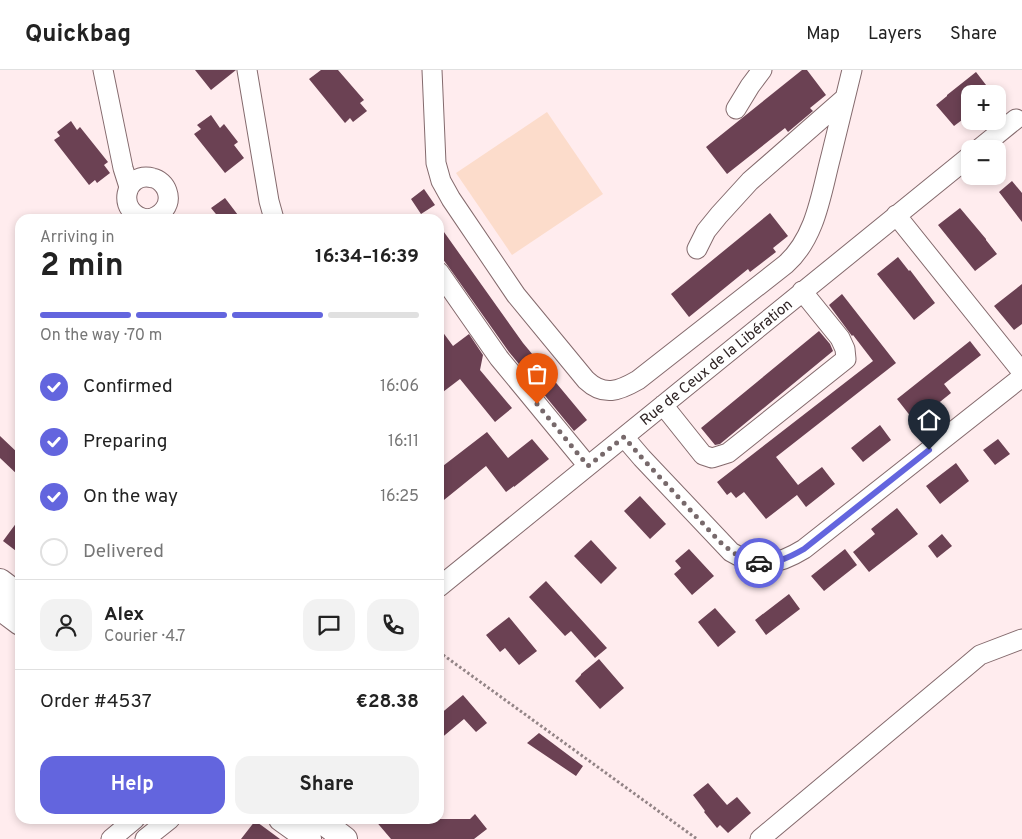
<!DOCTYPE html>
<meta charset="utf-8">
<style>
body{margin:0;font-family:Overpass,sans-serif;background:#f2f2f2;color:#222;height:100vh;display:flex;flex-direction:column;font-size:19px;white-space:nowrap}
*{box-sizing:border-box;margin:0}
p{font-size:16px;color:#767676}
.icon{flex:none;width:28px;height:28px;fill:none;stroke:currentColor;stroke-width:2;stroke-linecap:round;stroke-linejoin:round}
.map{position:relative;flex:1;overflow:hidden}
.details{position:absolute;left:15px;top:144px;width:429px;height:610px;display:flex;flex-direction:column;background:#fff;border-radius:15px;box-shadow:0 2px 8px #0003}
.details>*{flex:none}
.tools{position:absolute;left:961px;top:15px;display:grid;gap:10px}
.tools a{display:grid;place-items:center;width:45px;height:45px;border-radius:10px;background:#fff;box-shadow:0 2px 8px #0003;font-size:25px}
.pin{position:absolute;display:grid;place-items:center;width:42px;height:42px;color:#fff;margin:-51px -21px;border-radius:50% 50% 50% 0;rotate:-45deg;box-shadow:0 0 5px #0007}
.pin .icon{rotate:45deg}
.courier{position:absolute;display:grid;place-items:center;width:50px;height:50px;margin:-25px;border:4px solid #6365de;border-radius:50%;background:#fff;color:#222;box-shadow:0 1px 6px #0007}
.overview em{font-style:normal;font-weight:700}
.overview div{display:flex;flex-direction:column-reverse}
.overview{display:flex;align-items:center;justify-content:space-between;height:85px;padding:0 25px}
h1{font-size:32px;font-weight:700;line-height:38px}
.bar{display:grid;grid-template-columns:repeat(4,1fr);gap:8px 5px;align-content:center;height:60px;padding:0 25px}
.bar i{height:6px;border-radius:4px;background:#e0e0e0}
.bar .active{background:#6365de}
.bar p{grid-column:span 4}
.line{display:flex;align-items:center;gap:12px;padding:0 25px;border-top:1px solid #e0e0e0}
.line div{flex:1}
.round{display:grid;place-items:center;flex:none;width:52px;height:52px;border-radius:15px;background:#f2f2f2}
ol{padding:0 25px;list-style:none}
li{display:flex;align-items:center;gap:15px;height:55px}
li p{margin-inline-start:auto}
li .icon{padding:5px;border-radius:50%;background:#6365de;color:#fff;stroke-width:4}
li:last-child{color:#767676}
li i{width:28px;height:28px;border:2px solid #e0e0e0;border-radius:50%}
.primary-button{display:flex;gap:10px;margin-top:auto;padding:10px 25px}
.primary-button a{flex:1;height:58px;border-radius:15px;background:#6365de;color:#fff;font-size:20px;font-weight:700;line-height:58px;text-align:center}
.primary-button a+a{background:#f2f2f2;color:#222}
header{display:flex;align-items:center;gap:30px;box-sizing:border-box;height:70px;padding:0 25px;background:#fff;border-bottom:1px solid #e0e0e0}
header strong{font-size:24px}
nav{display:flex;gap:28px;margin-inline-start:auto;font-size:18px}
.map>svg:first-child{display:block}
</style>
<header>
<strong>Quickbag</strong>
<nav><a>Map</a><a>Layers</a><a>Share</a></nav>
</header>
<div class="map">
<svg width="1022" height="769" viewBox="0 0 1022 769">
<rect width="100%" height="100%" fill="#ffecee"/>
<path fill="#fcdccb" d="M 547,42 L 603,124 L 512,185 L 456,103 Z"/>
<path fill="#6b4153" d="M 195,0 L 236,0 L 211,20 Z
M 321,0 L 338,0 L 364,30 L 360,33 L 367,41 L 353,52 L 350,48 L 345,53 L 309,9 Z
M 802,0 L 807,0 L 826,25 L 810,38 L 813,41 L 788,62 L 785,58 L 727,104 L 706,77 Z
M 976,2 L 993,24 L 970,24 L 970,44 L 954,56 L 936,35 L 947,26 L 947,25 Z
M 211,45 L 220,58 L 224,54 L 238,72 L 234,75 L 244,88 L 225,103 L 194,64 L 201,59 L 197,55 Z
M 71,51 L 77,60 L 80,57 L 108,92 L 104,95 L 110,103 L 97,113 L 95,110 L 89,115 L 54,70 L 60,66 L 57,62 Z
M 1012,111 L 1022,123 L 1022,152 L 999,122 Z
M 424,119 L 435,135 L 421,144 L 411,129 Z
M 225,128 L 241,149 L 220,149 L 211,138 Z
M 960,138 L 986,169 L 986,170 L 997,184 L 975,201 L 938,155 Z
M 770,143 L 788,166 L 773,178 L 776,182 L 750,202 L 748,199 L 689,247 L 671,224 Z
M 439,155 L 523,273 L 587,350 L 574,361 L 509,282 L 448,196 L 439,184 Z
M 898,187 L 909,201 L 910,200 L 935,233 L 914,250 L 877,204 Z
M 1022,214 L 1022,254 L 1014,260 L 994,236 Z
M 842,224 L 896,293 L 776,387 L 798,415 L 822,397 L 835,414 L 806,437 L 797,425 L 766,449 L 744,422 L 736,428 L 731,422 L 727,425 L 717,412 L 873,291 L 853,265 L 852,266 L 829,235 Z
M 439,257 L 453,276 L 469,264 L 483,285 L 480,300 L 512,338 L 495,352 L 460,309 L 439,325 Z
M 819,261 L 830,274 L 833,281 L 720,374 L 715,375 L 701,358 Z
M 970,271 L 981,285 L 944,314 L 951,323 L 915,352 L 897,329 Z
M 880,355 L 891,370 L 863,392 L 851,378 Z
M 487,362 L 508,388 L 532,369 L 549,389 L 514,417 L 514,416 L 506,422 L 486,396 L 439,434 L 439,399 Z
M 0,366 L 20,385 L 20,407 L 0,388 Z
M 998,369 L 1010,384 L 995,395 L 983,380 Z
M 956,393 L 969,411 L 940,434 L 926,416 Z
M 640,426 L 666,454 L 650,469 L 624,441 Z
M 897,438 L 918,464 L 869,502 L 853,482 L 875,464 L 871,459 Z
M 20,448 L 20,484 L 3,471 Z
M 942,464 L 952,476 L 937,488 L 928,476 Z
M 591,470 L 617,498 L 601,514 L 574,486 Z
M 689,479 L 714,506 L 692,525 L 674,504 L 681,498 L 675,491 Z
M 845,479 L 857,495 L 824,521 L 811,506 Z
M 546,511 L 607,578 L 595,588 L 571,561 L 565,566 L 529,527 Z
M 789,524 L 800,539 L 766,565 L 755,550 Z
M 715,538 L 736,562 L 718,577 L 698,552 Z
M 509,547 L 537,581 L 519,595 L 505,578 L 500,582 L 486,565 Z
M 599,589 L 624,618 L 600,639 L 575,611 L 581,605 L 581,604 Z
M 463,625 L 487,653 L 476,662 L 464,649 L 439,670 L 439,645 Z
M 539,663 L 583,696 L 576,706 L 527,673 Z
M 708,713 L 727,735 L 737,727 L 751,743 L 728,763 L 720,755 L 717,758 L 704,742 L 705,741 L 693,725 Z
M 475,744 L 487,759 L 474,769 L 391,769 L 374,749 L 470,749 Z
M 255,751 L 261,755 L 280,769 L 241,769 Z"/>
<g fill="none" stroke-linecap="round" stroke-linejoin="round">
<defs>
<path id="minor" d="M 103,0 L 123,98 L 129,117
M 247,0 L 269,131 L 274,149
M 432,0 L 436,93 L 441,111 L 451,129 L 516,225 L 586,310 C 604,327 619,321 638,310 L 786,194 C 816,167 821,124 831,86 C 838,57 845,29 852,0
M 736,39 L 750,16 L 762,0
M 979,79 L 1016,49
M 896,145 L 1022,302
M 147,149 C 115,144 124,100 153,108 C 159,109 165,115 167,121 C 172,135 161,147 148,149
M 697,179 L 706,161 L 719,145 L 750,111 L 845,28
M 439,202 L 499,288 L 588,396
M 663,335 L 703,385 L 712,388 L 728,383 L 846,289 L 845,279 L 840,268 L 802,221
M 624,367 L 642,388 L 731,482 C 759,499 778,495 804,479 L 1022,307
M 439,517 L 970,86
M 111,769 L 135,749
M 145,769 L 170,749
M 760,769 L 961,601 L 980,585 L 1022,569"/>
<path id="major" d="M 0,511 L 20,526
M 0,538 L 20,553
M 281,749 L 309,769
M 319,749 L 345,769"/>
</defs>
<use href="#minor" stroke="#846a6d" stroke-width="21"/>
<use href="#major" stroke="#846a6d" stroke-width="26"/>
<path stroke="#938486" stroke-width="3" stroke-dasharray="2.5 2.5" stroke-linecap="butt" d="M 439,582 L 697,769"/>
<use href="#minor" stroke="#fff" stroke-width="19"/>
<use href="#major" stroke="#fff" stroke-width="24"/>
</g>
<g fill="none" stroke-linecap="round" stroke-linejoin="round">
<path stroke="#77696b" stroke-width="5" stroke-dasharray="0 9" d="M 537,334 L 588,396 L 624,367 L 642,388 L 720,472 C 732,482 743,491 759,493"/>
<path stroke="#6365de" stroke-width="6" d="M 759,493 C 776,494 790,487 804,479 L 929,380"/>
</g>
<g text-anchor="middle" stroke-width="5" stroke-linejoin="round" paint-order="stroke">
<g font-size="15" fill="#2e2324" stroke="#fff">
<text transform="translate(716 292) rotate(-39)" y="5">Rue de Ceux de la Libération</text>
</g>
</g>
</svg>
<div class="tools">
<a>+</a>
<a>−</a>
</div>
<div class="pin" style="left:537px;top:334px;background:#ea580c"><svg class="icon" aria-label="bag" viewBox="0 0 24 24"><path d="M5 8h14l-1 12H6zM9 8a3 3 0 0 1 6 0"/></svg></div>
<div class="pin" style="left:929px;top:380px;background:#1f2937"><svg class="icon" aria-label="home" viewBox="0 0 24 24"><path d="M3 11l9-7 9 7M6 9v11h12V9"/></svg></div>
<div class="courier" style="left:759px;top:493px"><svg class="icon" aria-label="car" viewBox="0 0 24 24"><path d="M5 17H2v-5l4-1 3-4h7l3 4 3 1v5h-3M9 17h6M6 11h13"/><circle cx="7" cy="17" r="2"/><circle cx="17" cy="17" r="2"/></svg></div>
<section class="details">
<div class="overview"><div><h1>2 min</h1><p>Arriving in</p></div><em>16:34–16:39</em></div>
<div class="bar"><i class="active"></i><i class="active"></i><i class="active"></i><i></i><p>On the way · 70 m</p></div>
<ol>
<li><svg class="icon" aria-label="check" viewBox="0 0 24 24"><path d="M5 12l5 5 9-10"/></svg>Confirmed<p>16:06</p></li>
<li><svg class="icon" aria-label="check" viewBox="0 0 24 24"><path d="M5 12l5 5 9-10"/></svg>Preparing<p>16:11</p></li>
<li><svg class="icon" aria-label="check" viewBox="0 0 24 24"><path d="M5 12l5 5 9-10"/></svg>On the way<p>16:25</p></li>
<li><i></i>Delivered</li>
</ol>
<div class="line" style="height:90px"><a class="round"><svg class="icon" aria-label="person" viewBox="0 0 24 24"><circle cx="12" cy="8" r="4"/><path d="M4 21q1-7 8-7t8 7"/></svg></a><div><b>Alex</b><p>Courier · 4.7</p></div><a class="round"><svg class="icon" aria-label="chat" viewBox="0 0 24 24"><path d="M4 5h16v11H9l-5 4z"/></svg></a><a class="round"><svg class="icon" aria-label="phone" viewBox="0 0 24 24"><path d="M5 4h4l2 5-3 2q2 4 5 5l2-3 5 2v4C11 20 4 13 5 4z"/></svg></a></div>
<div class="line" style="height:65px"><div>Order #4537</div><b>€28.38</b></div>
<div class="primary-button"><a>Help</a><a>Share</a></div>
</section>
</div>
